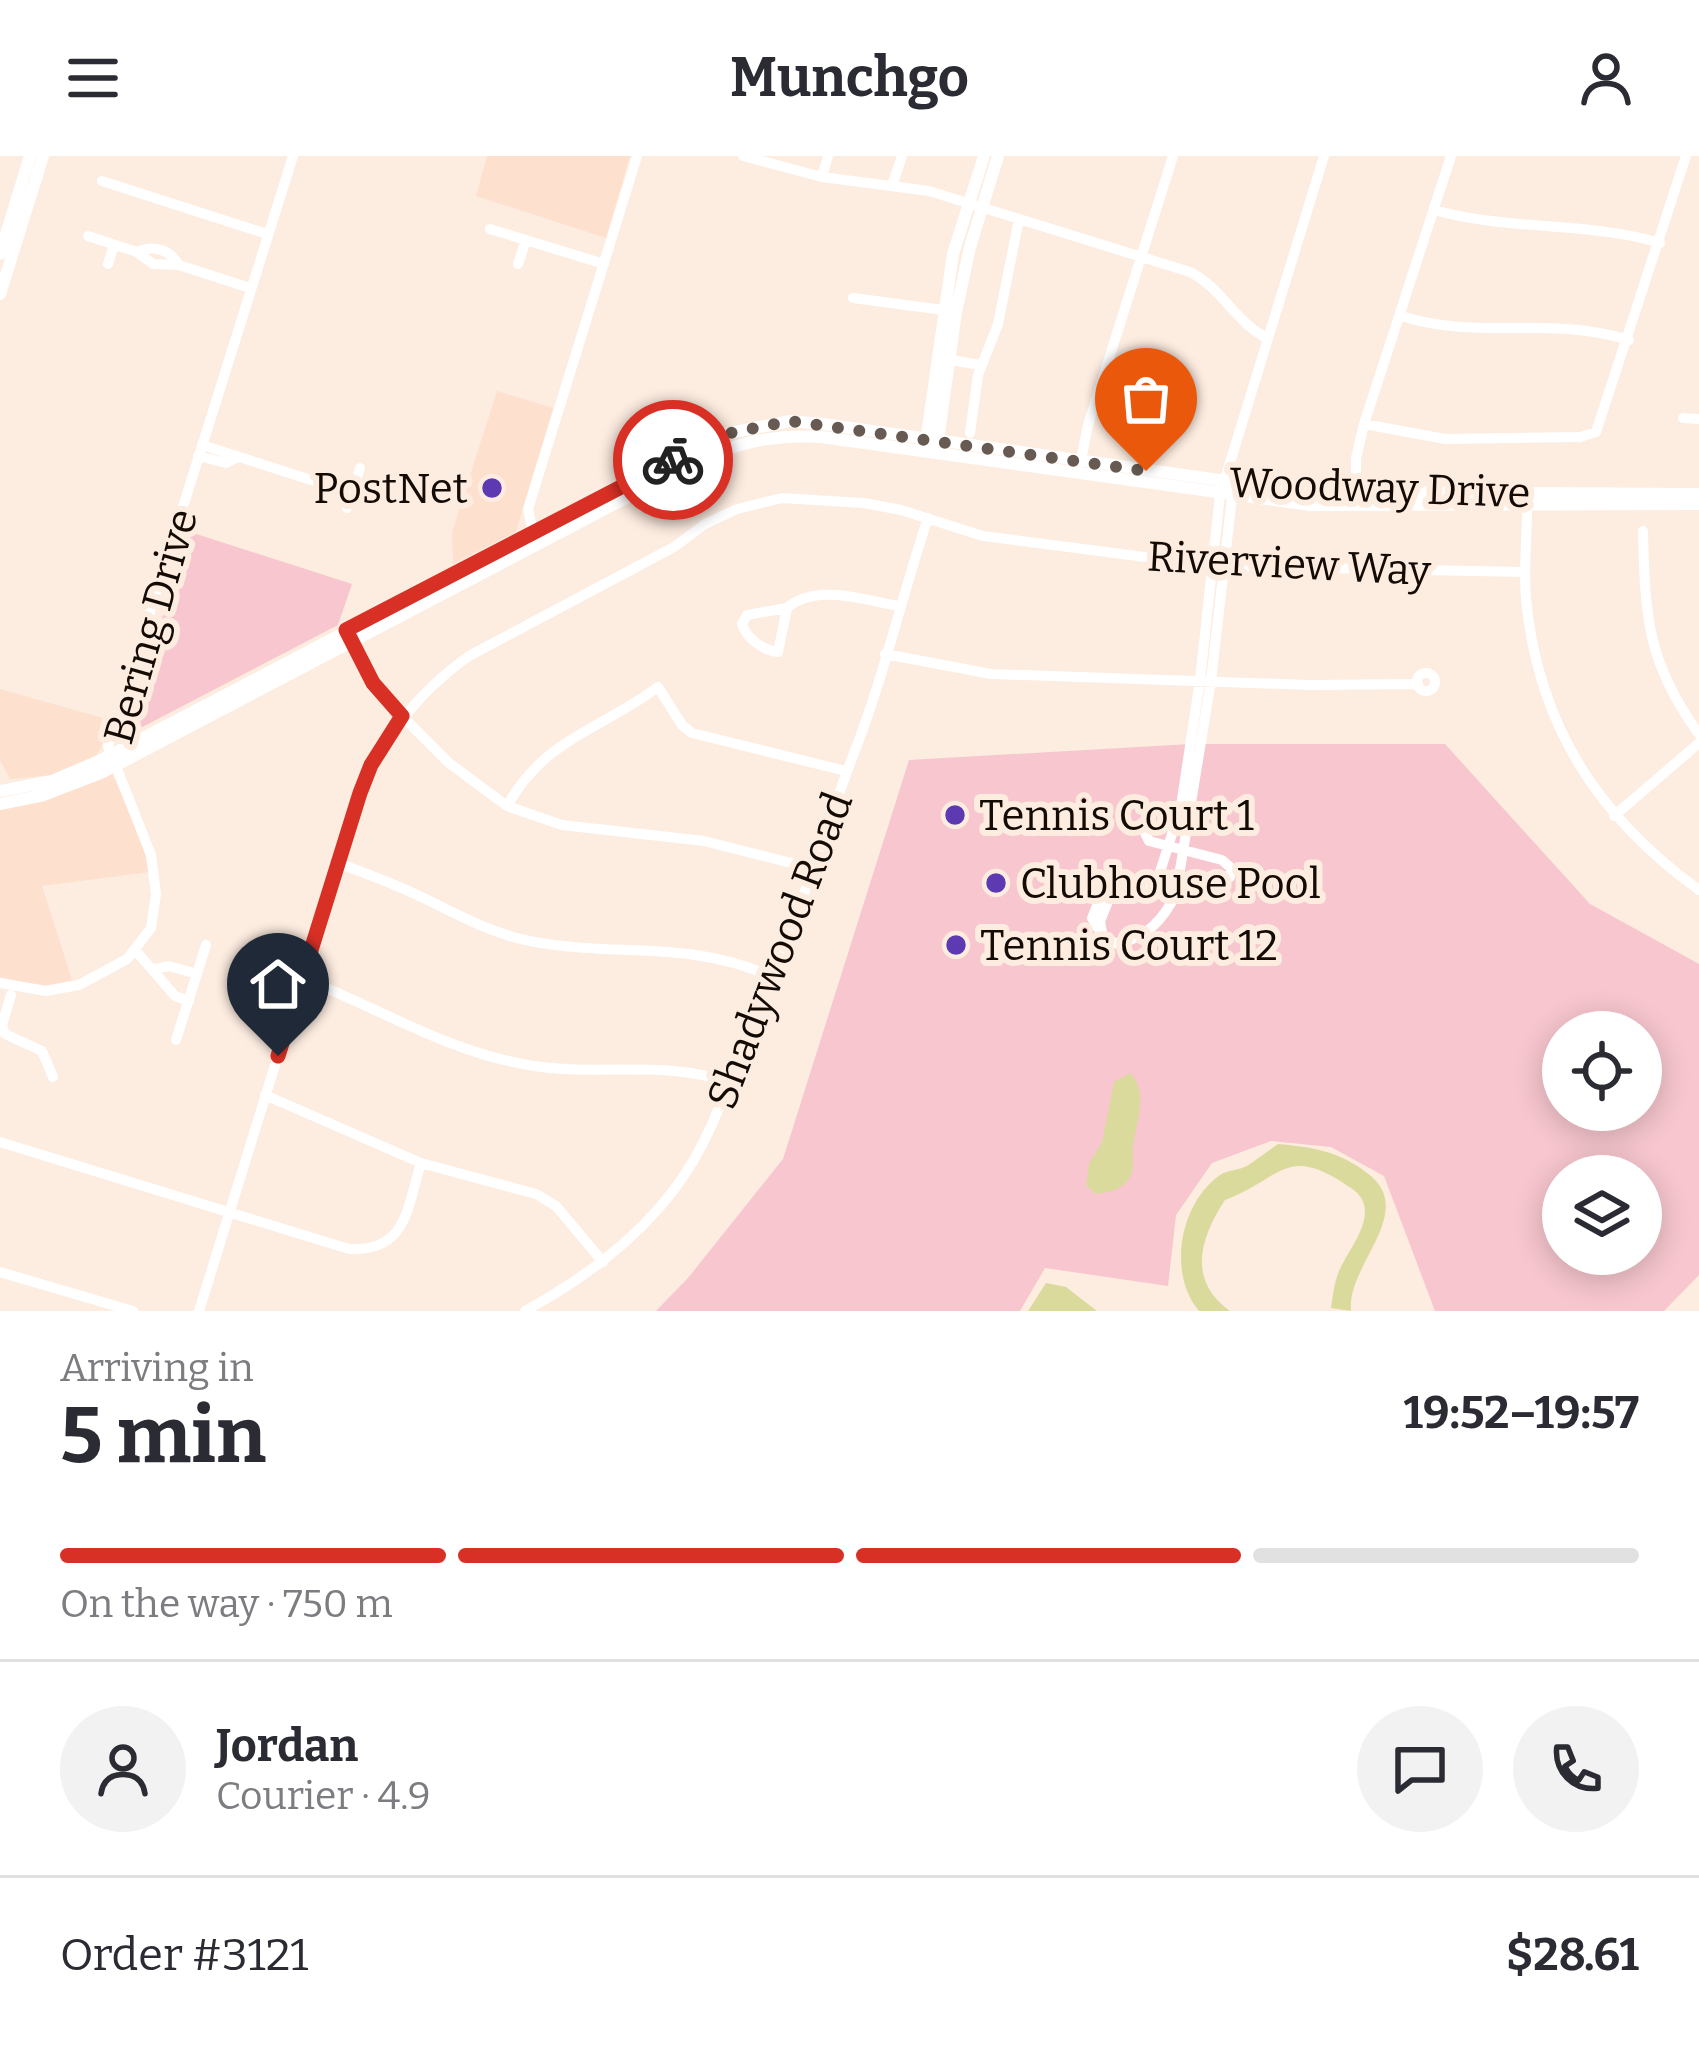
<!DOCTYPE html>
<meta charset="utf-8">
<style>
body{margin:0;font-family:Bitter,serif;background:#f2f2f3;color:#2b2b33;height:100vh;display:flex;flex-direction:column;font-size:45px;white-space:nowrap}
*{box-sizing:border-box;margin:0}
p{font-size:39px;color:#7c7c81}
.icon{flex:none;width:66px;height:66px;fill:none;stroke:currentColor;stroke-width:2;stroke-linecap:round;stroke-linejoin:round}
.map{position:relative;height:1155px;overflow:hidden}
.drawer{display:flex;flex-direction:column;background:#fff;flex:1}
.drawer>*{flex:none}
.buttons{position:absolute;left:1542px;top:855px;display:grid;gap:24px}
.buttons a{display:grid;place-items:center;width:120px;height:120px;border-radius:50%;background:#fff;box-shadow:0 6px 30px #0003;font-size:60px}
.pin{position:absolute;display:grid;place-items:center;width:102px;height:102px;color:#fff;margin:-123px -51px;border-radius:50% 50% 50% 0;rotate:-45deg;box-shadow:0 0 12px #0007}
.pin .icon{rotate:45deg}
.courier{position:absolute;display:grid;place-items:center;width:120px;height:120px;margin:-60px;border:9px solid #d93025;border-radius:50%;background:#fff;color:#222;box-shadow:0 3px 15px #0007}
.head em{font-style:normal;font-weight:700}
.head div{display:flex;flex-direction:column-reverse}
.head{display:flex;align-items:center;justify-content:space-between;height:204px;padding:0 60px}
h1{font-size:78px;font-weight:700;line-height:90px}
.bar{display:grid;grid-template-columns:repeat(4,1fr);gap:18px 12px;align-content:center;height:144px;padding:0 60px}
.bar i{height:15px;border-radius:9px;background:#e1e1e2}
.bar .active{background:#d93025}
.bar p{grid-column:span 4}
.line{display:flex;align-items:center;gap:30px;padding:0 60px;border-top:3px solid #e1e1e2}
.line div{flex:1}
.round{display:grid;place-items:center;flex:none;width:126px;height:126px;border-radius:63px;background:#f2f2f3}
header{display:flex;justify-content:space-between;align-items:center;height:156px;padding:0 60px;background:#fff;font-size:54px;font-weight:700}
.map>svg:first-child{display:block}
</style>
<header><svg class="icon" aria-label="menu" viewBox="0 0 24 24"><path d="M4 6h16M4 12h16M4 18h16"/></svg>Munchgo<svg class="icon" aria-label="person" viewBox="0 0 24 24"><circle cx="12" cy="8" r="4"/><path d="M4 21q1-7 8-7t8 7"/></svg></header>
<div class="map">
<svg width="1699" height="1155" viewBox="0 0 1699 1155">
<rect width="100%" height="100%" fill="#fdece0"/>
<path fill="#fde0cd" d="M 487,0 L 630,0 L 606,82 L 476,40 Z
M 497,235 L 553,252 L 516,376 L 453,408 L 452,376 Z
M 0,533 L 110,564 L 101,592 L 93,604 L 54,619 L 10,623 L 0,604 Z
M 110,614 L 137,671 L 150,716 L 42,730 L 72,824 L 42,830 L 0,821 L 0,650 Z"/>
<path fill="#f7c6ce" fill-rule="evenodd" d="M 187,375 L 352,428 L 338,469 L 129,578 Z
M 1191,588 L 1445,588 L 1590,748 L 1699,808 L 1699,1119 L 1664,1155 L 1435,1155 L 1384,1020 L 1331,991 L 1271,985 L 1212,1007 L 1176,1059 L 1168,1130 L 1045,1112 L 1020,1155 L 656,1155 L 688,1122 L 783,1003 L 909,604 ZM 1563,876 L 1641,876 L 1641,954 L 1563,954 ZM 1563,1020 L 1641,1020 L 1641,1098 L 1563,1098 Z"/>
<path fill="#dbda9d" d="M 1130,917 C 1150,937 1135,968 1133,992 C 1132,1002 1135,1013 1130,1021 C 1124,1033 1108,1037 1096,1038 L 1086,1029 L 1089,1008 L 1102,986 L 1114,926 Z
M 1278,988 C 1312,991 1339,995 1367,1017 C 1419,1055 1346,1109 1351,1155 L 1331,1152 C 1333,1140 1334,1127 1339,1115 C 1346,1099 1360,1082 1364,1064 C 1367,1050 1363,1040 1351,1032 C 1286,987 1284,1021 1225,1044 C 1200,1082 1187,1124 1230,1155 L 1199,1155 C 1167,1117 1180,1047 1220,1019 C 1228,1014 1239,1014 1247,1010 C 1257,1003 1268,995 1278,988 Z
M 1046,1127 L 1066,1131 L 1097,1155 L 1028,1155 Z"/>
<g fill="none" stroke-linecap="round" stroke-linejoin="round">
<path stroke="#fff" stroke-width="10" d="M 743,0 L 822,21 L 929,35 L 1190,116 C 1222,132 1235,166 1267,182
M 822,21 L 828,0
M 102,25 L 267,78
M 892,30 L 902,0
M 1434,54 C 1509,75 1586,65 1660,87
M 490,73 L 604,108
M 88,80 L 137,96 L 153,108 L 179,109 C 170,94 154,88 137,96
M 108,108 L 114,89
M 518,108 L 526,84
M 179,109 L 250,132
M 853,142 L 951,155
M 1401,160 C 1481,185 1547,159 1629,184
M 950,204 L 981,209
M 1683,262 L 1699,263
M 1364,268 L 1445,283 L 1580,281 L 1596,276 L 1686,0
M 970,277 L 978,219 L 998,168 L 1019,63
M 202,289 L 352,337
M 198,300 L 226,307 L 236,302
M 1080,309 L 1088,269 L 1173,0
M 1356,340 L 1356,302 L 1364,268 L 1451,0
M 1527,342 C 1528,375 1523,409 1526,443 C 1538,569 1598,661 1699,734
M 347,352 L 360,312
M 1643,375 C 1645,460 1647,507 1699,578
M 534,381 L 528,353 L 637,0
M 787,452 L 747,459 L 742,468 C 746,482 764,495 778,496 L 787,452 C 815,427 865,444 898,450
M 348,483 L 373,527 L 402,560 L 449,607 L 507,650 L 562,669 L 704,685 L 811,712
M 885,498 L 991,518 L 1311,529 L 1418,528
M1417 526a9 9 0 1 1 18 0a9 9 0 1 1-18 0Z
M 507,650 C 545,582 600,574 658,531 L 682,569 L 692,577 L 846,615
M 1614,660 L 1699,587
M 1144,675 L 1149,685 L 1222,704 L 1231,712 L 1230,721
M 338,707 C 364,717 390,726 415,738 C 454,756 492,779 535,786 C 617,801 691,784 770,820
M 1109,743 L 1100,765 L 1103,782 L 1118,788 C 1147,781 1163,764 1176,738 L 1211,525 L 1232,341 L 1229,331
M 1099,774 L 1092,762 L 1098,747 L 1147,728 L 1159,719 L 1181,650 L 1200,524 L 1220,339 L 1324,0
M 136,795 L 175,840 L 189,845
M 155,813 L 169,810 L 197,818
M 302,822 C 379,852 446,895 528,909 C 595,921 667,903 731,927
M 0,827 L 46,835 L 79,829 L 127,803 L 151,772 L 156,738 L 151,699 L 108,590 L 293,0
M 11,839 L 2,869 L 5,878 L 42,895 L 53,921
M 176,884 L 206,789
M 265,939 L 421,1007 L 536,1038 L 556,1050 L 603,1106
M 0,986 L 349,1093 C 407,1096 407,1052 421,1007
M 0,1116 L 133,1155
M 199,1155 L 352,660 C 375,593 410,542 469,500 L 674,391 L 705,368 L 737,353 L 782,342 L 864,347 L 901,354 L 983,380 L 1214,410 L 1525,416
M 525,1155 C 581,1124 633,1087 673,1035 C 721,972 729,914 758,844 C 770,816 786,790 796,761 C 815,706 833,652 854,597 C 884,521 902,439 928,362"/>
<path stroke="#fff" stroke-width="12" d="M 0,98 L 30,0
M 0,138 L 43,0
M 926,286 L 953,98 L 984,0
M 933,290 L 938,284 L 956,156 L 970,91 L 998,0
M 0,635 L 52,625 L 101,604 L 725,278 L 790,265 L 823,268 L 1305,336 L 1699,338
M 0,648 L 44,639 L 101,617 L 685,311 C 731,288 769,278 821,281 L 1310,349 L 1699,348"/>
</g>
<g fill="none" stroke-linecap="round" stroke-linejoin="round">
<path stroke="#665a52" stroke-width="12" stroke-dasharray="0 21.6" d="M 673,304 L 725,278 L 790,265 L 1146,315"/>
<path stroke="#d93025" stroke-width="15" d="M 278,900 L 360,637 L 371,609 L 402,560 L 373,527 L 346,474 L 673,304"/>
</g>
<g fill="#5e3ab2" stroke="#fdece0" stroke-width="4.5">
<circle cx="492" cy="332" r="12"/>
<circle cx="955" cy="659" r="12"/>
<circle cx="996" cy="727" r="12"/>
<circle cx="956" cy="789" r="12"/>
</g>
<g text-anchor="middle" stroke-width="12" stroke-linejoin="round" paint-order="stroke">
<g font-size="42" fill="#140b05" stroke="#fdece0">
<text transform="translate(1380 331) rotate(2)" y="15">Woodway Drive</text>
<text transform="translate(1289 407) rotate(3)" y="15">Riverview Way</text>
<text transform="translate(150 470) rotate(-74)" y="15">Bering Drive</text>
<text transform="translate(779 794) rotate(-69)" y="15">Shadywood Road</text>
</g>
<g font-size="42" fill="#140b05" stroke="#fdece0" text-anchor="start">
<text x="468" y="347" text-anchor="end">PostNet</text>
<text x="979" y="674">Tennis Court 1</text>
<text x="1020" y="742">Clubhouse Pool</text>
<text x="980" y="804">Tennis Court 12</text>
</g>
</g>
</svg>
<div class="buttons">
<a><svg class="icon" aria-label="locate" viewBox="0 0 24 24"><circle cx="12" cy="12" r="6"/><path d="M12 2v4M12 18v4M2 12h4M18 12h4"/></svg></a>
<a><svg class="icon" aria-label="layers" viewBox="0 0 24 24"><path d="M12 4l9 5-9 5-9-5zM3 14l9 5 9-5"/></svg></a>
</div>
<div class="pin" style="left:1146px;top:315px;background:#ea580c"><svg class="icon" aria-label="bag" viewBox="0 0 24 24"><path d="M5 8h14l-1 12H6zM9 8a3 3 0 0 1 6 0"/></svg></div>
<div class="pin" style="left:278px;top:900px;background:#1f2937"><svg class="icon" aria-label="home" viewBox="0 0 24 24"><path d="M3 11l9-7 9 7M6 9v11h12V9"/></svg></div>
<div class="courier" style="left:673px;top:304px"><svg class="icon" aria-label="bike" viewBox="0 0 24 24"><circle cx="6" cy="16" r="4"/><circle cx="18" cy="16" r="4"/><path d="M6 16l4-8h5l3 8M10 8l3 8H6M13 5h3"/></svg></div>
</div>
<section class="drawer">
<div class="head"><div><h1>5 min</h1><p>Arriving in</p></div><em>19:52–19:57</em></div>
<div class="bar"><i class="active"></i><i class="active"></i><i class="active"></i><i></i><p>On the way · 750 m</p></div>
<div class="line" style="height:216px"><a class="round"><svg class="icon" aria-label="person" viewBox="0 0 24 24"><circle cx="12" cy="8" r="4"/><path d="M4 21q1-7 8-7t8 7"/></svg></a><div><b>Jordan</b><p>Courier · 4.9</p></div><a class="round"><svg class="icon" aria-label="chat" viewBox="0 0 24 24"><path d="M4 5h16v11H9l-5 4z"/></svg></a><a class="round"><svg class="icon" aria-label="phone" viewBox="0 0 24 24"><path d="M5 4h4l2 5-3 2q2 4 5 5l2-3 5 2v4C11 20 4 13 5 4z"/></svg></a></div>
<div class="line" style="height:156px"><div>Order #3121</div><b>$28.61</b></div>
</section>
